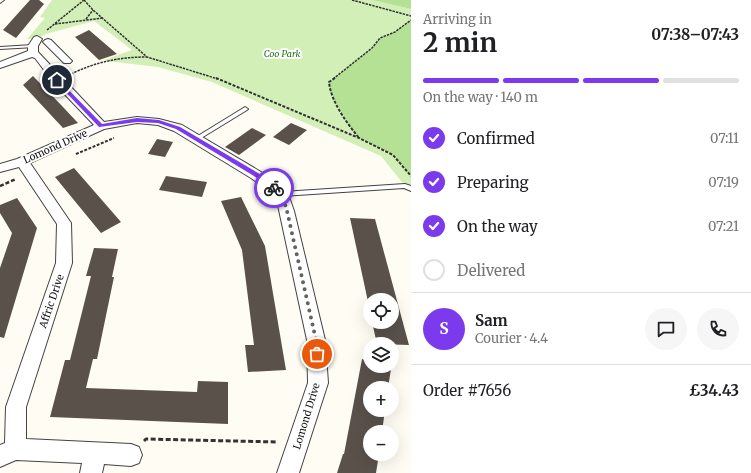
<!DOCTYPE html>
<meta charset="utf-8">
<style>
body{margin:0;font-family:Merriweather,serif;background:#f6f6f6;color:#202124;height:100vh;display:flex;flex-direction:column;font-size:15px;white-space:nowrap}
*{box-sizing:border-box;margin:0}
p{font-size:13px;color:#757577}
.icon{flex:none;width:22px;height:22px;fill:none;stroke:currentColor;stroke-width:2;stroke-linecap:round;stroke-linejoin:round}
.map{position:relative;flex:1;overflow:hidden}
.details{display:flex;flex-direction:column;background:#fff;width:340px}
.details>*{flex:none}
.controls{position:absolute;left:363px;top:293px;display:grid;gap:8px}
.controls a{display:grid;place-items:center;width:36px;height:36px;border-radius:50%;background:#fff;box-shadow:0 4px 16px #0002;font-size:20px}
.pin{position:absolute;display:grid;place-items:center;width:34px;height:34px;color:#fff;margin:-17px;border:2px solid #fff;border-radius:50%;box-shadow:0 1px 4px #0007}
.courier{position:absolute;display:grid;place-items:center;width:40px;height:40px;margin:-20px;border:3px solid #7c3aed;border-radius:50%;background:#fff;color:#222;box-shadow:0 1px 5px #0007}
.head em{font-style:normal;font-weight:700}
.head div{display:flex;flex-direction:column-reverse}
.head{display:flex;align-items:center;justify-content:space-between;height:68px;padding:0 12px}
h1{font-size:26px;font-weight:700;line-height:30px}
.bar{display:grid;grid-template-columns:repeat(4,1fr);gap:6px 4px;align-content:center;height:48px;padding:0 12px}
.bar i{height:5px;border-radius:3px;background:#e0e0e0}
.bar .on{background:#7c3aed}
.bar p{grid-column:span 4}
.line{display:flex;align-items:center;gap:10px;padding:0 12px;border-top:1px solid #e0e0e0}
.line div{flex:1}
.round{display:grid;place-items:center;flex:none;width:42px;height:42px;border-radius:21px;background:#f6f6f6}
ol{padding:0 12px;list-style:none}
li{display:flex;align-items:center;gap:12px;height:44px}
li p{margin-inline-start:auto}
li .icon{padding:4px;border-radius:50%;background:#7c3aed;color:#fff;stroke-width:4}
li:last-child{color:#757577}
li i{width:22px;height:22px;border:2px solid #e0e0e0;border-radius:50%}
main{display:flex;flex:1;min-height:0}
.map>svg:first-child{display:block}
</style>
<main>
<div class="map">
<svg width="411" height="473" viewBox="0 0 411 473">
<rect width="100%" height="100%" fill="#fffdf3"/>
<path fill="#d2efb8" d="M 52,0 L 372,0 L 411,9 L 411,20 L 395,32 L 380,38 L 372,48 L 329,82 L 330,92 L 351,128 L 383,151 L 393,155 L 411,176 L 411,189 L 405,186 L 381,156 L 212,82 L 158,67 L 107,61 L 104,60 L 132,50 L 94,21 L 46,34 L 37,39 L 27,39 L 45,18 L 40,17 Z"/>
<path fill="#b5e195" d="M 372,0 L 411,0 L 411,9 Z
M 411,20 L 411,176 L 393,155 L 359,138 L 351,128 L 330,92 L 329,82 L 372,48 L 380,38 L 395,32 Z"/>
<path fill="#5a514b" d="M 30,0 L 39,0 L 44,4 L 16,38 L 3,30 Z
M 89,30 L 117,54 L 99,60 L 75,37 Z
M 33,76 L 63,107 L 78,123 L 63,128 L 23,85 Z
M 291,123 L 307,130 L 289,145 L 273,137 Z
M 252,128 L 266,135 L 239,155 L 225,147 Z
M 157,139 L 173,142 L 165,157 L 148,154 Z
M 74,168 L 121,222 L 101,233 L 55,177 Z
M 166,176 L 207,182 L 202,197 L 159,190 Z
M 241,197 L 265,246 L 286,370 L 248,372 L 245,345 L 254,345 L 242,250 L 221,201 Z
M 17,198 L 37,228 L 4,338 L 0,337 L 0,268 L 12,233 L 0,213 L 0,205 Z
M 350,218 L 375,219 L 409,345 L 377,344 L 372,322 L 392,322 L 392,300 L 370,300 L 370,311 Z
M 94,248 L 118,249 L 112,277 L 114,277 L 97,359 L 93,359 L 86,388 L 197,392 L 198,381 L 228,382 L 228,424 L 50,417 L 65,360 L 70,360 L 91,276 L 86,276 Z
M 362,359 L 370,361 L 370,366 L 383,366 L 391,369 L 388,388 L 370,388 L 370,410 L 385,410 L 382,432 L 370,432 L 370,454 L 379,454 L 376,473 L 337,473 L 343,454 L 344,454 Z"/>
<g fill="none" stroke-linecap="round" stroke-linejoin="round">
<defs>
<path id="lane" d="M 0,0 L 4,0 L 0,3 Z
M 33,45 L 35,45 L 35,47 L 0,49 L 0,47 Z
M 245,107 L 248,109 L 247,110 L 198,140 L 194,140 L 193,139 Z
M 405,184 L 411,186 L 411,191 L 404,188 L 282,196 L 279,194 L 282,192 Z"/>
<path id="street" d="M 37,36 L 42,39 L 38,46 L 38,52 L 104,122 L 137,117 L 159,119 L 182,125 L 261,172 L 287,191 L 294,211 L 325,340 L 328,383 L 299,473 L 277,473 L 308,383 L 307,340 L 276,196 L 251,178 L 174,131 L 158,125 L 137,123 L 104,129 L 30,163 L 71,223 L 72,263 L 26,407 L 26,439 L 131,444 L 139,447 L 142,455 L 139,463 L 131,466 L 104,464 L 102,473 L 80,473 L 82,463 L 16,460 L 0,467 L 0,445 L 5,443 L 6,407 L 56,263 L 57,224 L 19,167 L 0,172 L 0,164 L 17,159 L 94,125 L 53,82 L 35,58 L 32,57 L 0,68 L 0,62 L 28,51 L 28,46 L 34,37 Z
M 48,39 L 51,40 L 72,61 L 70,63 L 64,63 L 43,42 L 45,40 Z"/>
</defs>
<use href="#lane" stroke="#434343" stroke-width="2"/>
<use href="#street" stroke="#434343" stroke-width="2"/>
<path stroke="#323232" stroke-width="1.5" stroke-dasharray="2.5 1" stroke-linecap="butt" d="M 84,0 L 93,10 L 147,57 L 218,79
M 352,0 L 411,16
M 86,19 L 93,10
M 55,24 L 103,18
M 47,30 L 84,0
M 71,74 C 96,62 119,57 147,57
M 333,79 L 372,48 L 380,38 L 395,32 L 411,20"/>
<path stroke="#323232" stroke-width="2" stroke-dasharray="3 1.5" stroke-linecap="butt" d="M 216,78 L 359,138 L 393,155 L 411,176
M 335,78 L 329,82 C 331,102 347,123 359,138
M 76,154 L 114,138"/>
<path stroke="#323232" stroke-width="2.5" stroke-dasharray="4 2" stroke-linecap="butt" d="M 0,186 L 16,179"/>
<path stroke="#323232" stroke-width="3" stroke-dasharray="5 2.5" stroke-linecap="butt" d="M 144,441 L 146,439 L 278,442"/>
<use href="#lane" fill="#fff" fill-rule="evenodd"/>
<use href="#street" fill="#fff" fill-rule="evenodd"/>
</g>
<path fill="#7c3aed" d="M 55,79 L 58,79 L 102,124 L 137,118 L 159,120 L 180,127 L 258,173 L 277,188 L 272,189 L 254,176 L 176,129 L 158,123 L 137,122 L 99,127 L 55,81 Z"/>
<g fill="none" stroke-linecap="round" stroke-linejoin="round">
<path stroke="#64635f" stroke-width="4" stroke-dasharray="0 7.2" d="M 274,188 L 282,194 L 287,211 L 316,340 L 317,354"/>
</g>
<g text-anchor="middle" stroke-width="4" stroke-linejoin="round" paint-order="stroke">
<g font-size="9" font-style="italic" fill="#277018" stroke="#fff">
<text x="282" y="57">Coo Park</text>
</g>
<g font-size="10" fill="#101010" stroke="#fff">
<text transform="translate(55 146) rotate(-24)" y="4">Lomond Drive</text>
<text transform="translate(51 301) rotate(-71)" y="4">Affric Drive</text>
<text transform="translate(306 416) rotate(-73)" y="4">Lomond Drive</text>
</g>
</g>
</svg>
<div class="controls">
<a><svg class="icon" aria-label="locate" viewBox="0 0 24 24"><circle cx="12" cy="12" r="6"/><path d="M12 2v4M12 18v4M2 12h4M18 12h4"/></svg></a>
<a><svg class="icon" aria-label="layers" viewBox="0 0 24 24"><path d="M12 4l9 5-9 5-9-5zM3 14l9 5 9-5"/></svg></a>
<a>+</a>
<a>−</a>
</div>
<div class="pin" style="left:317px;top:354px;background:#ea580c"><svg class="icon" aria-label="bag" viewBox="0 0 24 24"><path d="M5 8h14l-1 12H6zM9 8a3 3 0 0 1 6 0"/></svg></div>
<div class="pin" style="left:57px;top:80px;background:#1f2937"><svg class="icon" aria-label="home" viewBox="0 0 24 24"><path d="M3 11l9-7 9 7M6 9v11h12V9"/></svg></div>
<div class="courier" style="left:274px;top:188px"><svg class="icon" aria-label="bike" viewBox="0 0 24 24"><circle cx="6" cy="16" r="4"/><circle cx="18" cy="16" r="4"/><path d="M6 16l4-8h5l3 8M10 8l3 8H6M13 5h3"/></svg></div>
</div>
<section class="details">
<div class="head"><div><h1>2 min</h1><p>Arriving in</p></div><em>07:38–07:43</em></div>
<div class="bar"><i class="on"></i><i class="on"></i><i class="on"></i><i></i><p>On the way · 140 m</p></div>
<ol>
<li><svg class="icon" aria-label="check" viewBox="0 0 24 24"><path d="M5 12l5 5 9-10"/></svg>Confirmed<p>07:11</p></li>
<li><svg class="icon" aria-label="check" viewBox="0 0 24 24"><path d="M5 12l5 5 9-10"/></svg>Preparing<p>07:19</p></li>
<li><svg class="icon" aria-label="check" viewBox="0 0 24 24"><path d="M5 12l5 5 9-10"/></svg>On the way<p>07:21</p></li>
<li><i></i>Delivered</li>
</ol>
<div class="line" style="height:72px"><b class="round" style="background:#7c3aed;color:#fff">S</b><div><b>Sam</b><p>Courier · 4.4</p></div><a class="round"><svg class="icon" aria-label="chat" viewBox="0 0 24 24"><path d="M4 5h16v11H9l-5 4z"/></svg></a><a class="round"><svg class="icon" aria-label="phone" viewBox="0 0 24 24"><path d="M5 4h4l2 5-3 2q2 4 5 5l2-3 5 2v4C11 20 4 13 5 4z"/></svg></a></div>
<div class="line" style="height:52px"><div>Order #7656</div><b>£34.43</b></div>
</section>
</main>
